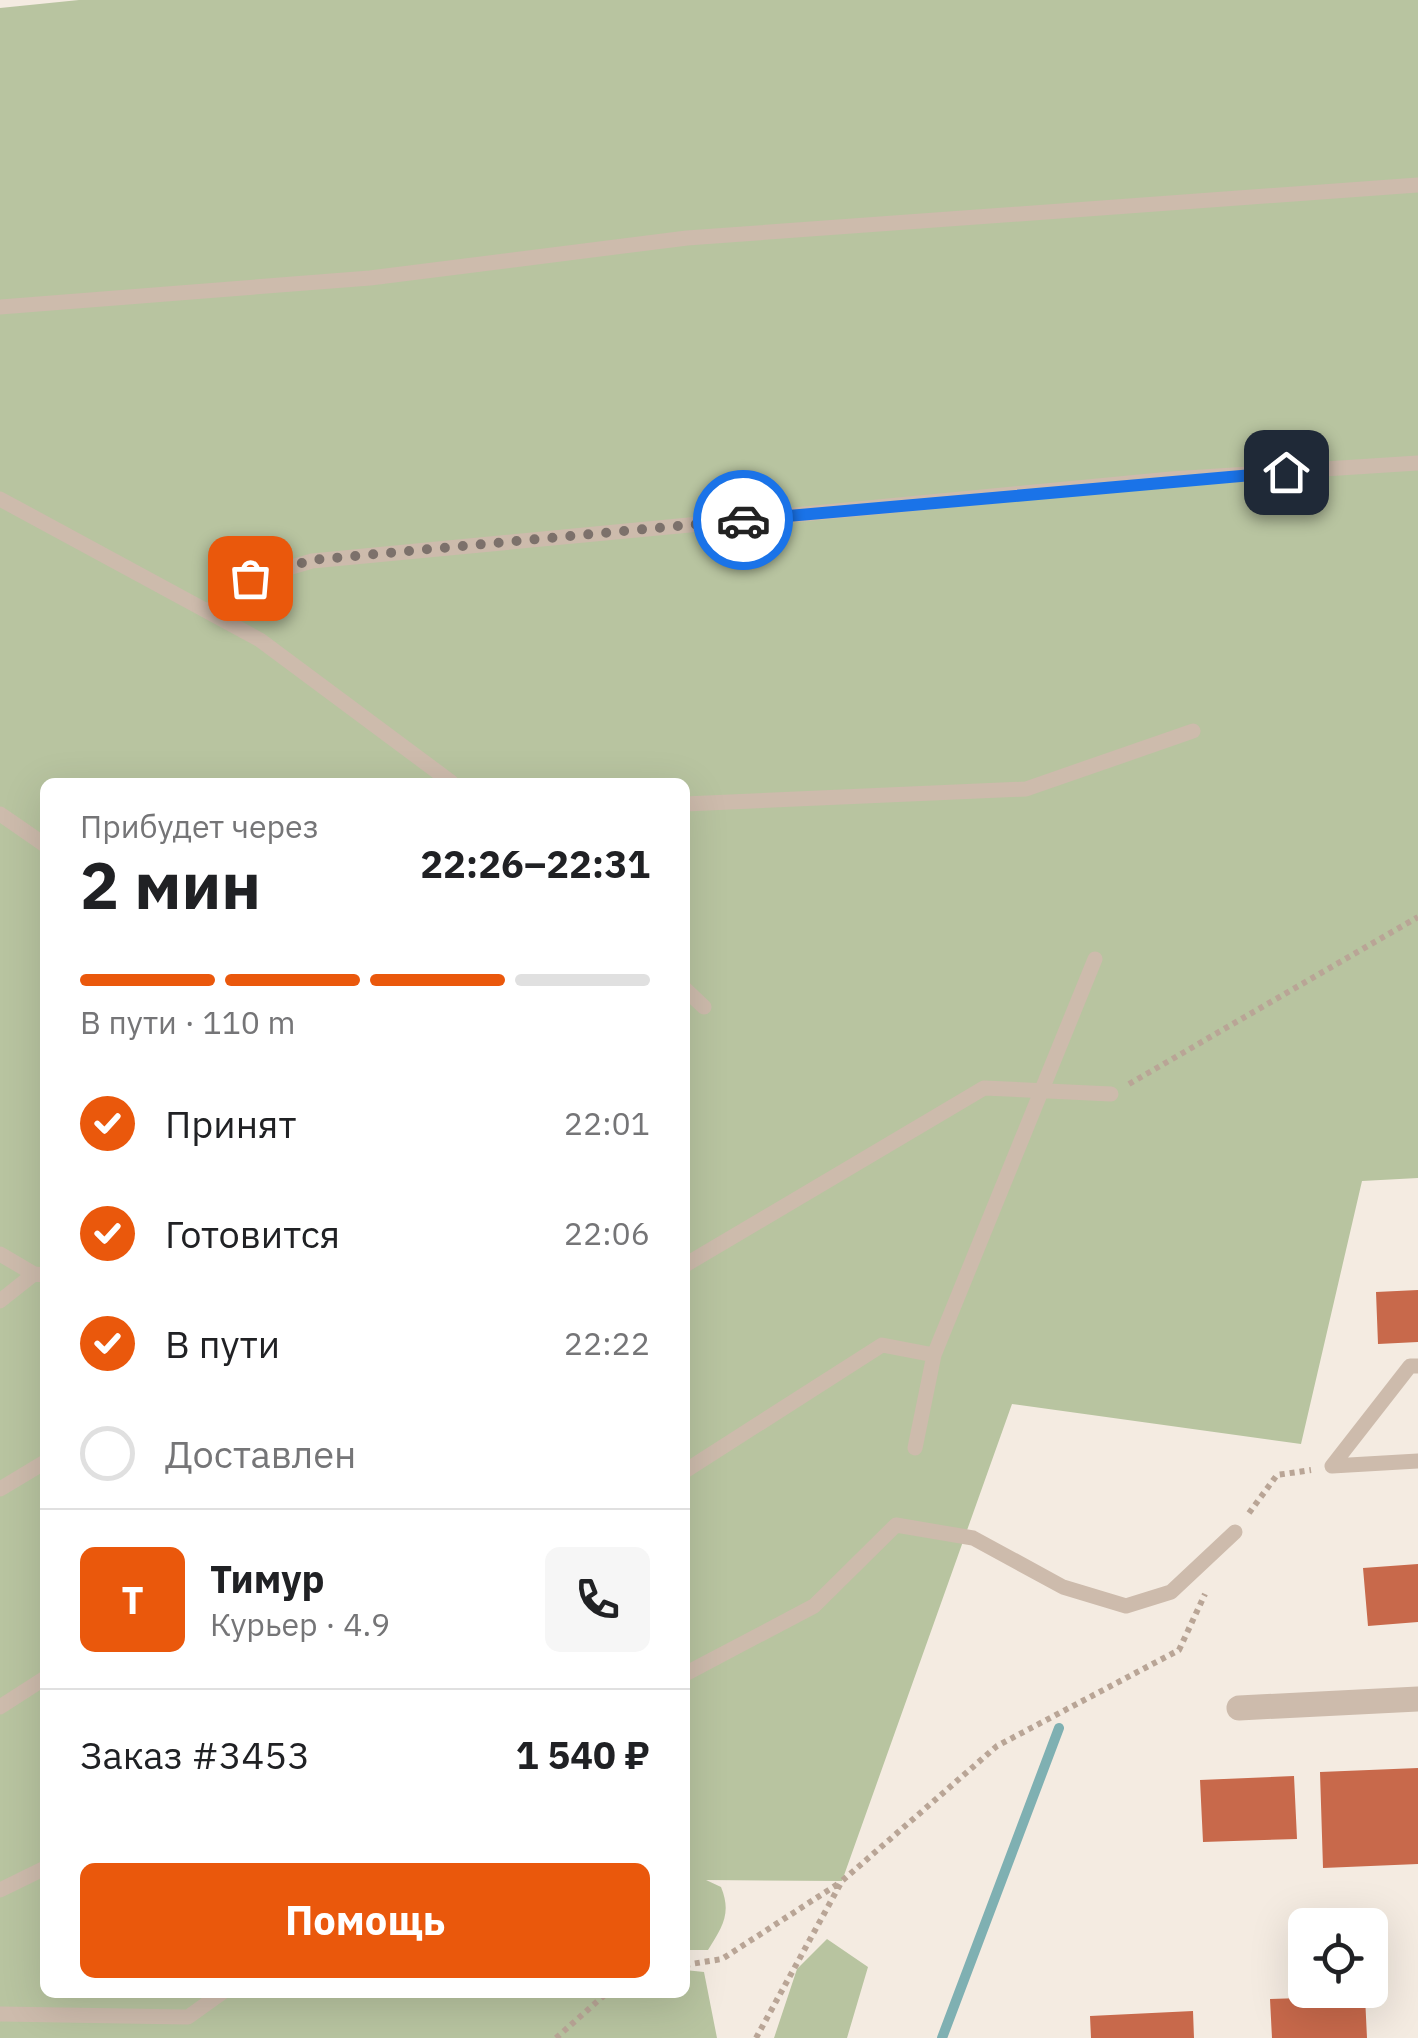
<!DOCTYPE html>
<html lang="ru">
<meta charset="utf-8">
<style>
body{margin:0;font-family:"IBM Plex Sans",sans-serif;background:#f6f6f6;color:#202124;height:100vh;display:flex;flex-direction:column;font-size:38px;white-space:nowrap}
*{box-sizing:border-box;margin:0}
p{font-size:32px;color:#757577}
.icon{flex:none;width:55px;height:55px;fill:none;stroke:currentColor;stroke-width:2;stroke-linecap:round;stroke-linejoin:round}
.map{position:relative;flex:1;overflow:hidden}
.side{position:absolute;left:40px;top:778px;width:650px;height:1220px;display:flex;flex-direction:column;background:#fff;border-radius:15px;box-shadow:0 10px 40px #0002}
.side>*{flex:none}
.tools{position:absolute;left:1288px;top:1908px;display:grid;gap:20px}
.tools a{display:grid;place-items:center;width:100px;height:100px;border-radius:15px;background:#fff;box-shadow:0 10px 40px #0002;font-size:50px}
.pin{position:absolute;display:grid;place-items:center;width:85px;height:85px;color:#fff;margin:-42px;border-radius:20px;box-shadow:0 5px 15px #0006}
.courier{position:absolute;display:grid;place-items:center;width:100px;height:100px;margin:-50px;border:8px solid #1a73e8;border-radius:50%;background:#fff;color:#222;box-shadow:0 2px 12px #0007}
.overview em{font-style:normal;font-weight:800}
.overview div{display:flex;flex-direction:column-reverse}
.overview{display:flex;align-items:center;justify-content:space-between;height:170px;padding:0 40px}
h1{font-size:65px;font-weight:800;line-height:75px}
.bar{display:grid;grid-template-columns:repeat(4,1fr);gap:15px 10px;align-content:center;height:120px;padding:0 40px}
.bar i{height:12px;border-radius:8px;background:#e0e0e0}
.bar .active{background:#ea580c}
.bar p{grid-column:span 4}
.line{display:flex;align-items:center;gap:25px;padding:0 40px;border-top:2px solid #e0e0e0}
.line div{flex:1}
.round{display:grid;place-items:center;flex:none;width:105px;height:105px;border-radius:15px;background:#f6f6f6}
ol{padding:0 40px;list-style:none}
li{display:flex;align-items:center;gap:30px;height:110px}
li p{margin-inline-start:auto}
li .icon{padding:10px;border-radius:50%;background:#ea580c;color:#fff;stroke-width:4}
li:last-child{color:#757577}
li i{width:55px;height:55px;border:5px solid #e0e0e0;border-radius:50%}
.cta{display:flex;gap:20px;margin-top:auto;padding:20px 40px}
.cta a{flex:1;height:115px;border-radius:15px;background:#ea580c;color:#fff;font-size:40px;font-weight:800;line-height:115px;text-align:center}
.map>svg:first-child{display:block}
</style>
<div class="map">
<svg width="1418" height="2038" viewBox="0 0 1418 2038">
<rect width="100%" height="100%" fill="#f4ebe1"/>
<path fill="#b8c4a0" d="M 79,0 L 1418,0 L 1418,1178 L 1362,1181 L 1301,1444 L 1012,1404 L 842,1881 L 706,1880 L 721,1887 C 732,1914 722,1927 708,1950 L 685,1950 L 685,782 L 45,782 L 45,1992 L 685,1992 L 685,1970 L 704,1972 L 717,2038 L 0,2038 L 0,8 Z
M 827,1939 L 868,1967 L 847,2038 L 774,2038 L 797,1969 Z"/>
<g fill="none" stroke-linecap="round" stroke-linejoin="round">
<path stroke="#7fb0b2" stroke-width="10" d="M 942,2038 L 1059,1728"/>
</g>
<path fill="#c8694b" d="M 1418,1290 L 1418,1342 L 1378,1344 L 1376,1292 Z
M 1418,1564 L 1418,1622 L 1368,1626 L 1363,1568 Z
M 1418,1768 L 1418,1864 L 1323,1868 L 1320,1772 Z
M 1294,1776 L 1297,1839 L 1203,1842 L 1200,1780 Z
M 1365,1996 L 1367,2038 L 1272,2038 L 1270,1999 Z
M 1193,2011 L 1194,2038 L 1091,2038 L 1090,2016 Z"/>
<g fill="none" stroke-linecap="round" stroke-linejoin="round">
<path stroke="#b9a596" stroke-width="6" stroke-dasharray="5 5" stroke-linecap="butt" d="M 1129,1084 L 1418,917
M 1249,1513 L 1277,1475 L 1311,1470
M 685,1965 L 722,1959 L 841,1882
M 556,2038 L 608,1992
M 756,2038 L 842,1881 L 997,1746 L 1179,1650 L 1205,1594"/>
<path stroke="#cdbbac" stroke-width="15" d="M 0,307 L 370,278 L 687,238 L 1418,185
M 0,499 L 260,640 L 451,782
M 208,611 L 250,579 L 312,561 L 1171,479 L 1418,463
M 685,804 L 1026,789 L 1193,731
M 0,814 L 45,845
M 685,989 L 704,1007
M 0,1254 L 34,1274 L 45,1275
M 685,1265 L 984,1088 L 1111,1094
M 0,1301 L 34,1274
M 915,1448 L 934,1355 L 1095,959
M 1332,1466 L 1410,1366 L 1418,1366
M 1332,1466 L 1418,1461
M 685,1471 L 882,1345 L 934,1355
M 0,1489 L 45,1462
M 685,1674 L 814,1606 L 896,1525 L 973,1538 L 1063,1587 L 1126,1606 L 1171,1592 L 1235,1532
M 0,1707 L 45,1678
M 0,1890 L 45,1868
M 0,2014 L 188,2017 L 223,1992"/>
<path stroke="#cdbbac" stroke-width="25" d="M 1239,1708 L 1418,1699"/>
</g>
<g fill="none" stroke-linecap="round" stroke-linejoin="round">
<path stroke="#7c716b" stroke-width="10" stroke-dasharray="0 18" d="M 250,578 L 312,560 L 743,520"/>
<path stroke="#1a73e8" stroke-width="12" d="M 743,520 L 1286,472"/>
</g>
</svg>
<div class="tools">
<a><svg class="icon" aria-label="locate" viewBox="0 0 24 24"><circle cx="12" cy="12" r="6"/><path d="M12 2v4M12 18v4M2 12h4M18 12h4"/></svg></a>
</div>
<div class="pin" style="left:250px;top:578px;background:#ea580c"><svg class="icon" aria-label="bag" viewBox="0 0 24 24"><path d="M5 8h14l-1 12H6zM9 8a3 3 0 0 1 6 0"/></svg></div>
<div class="pin" style="left:1286px;top:472px;background:#1f2937"><svg class="icon" aria-label="home" viewBox="0 0 24 24"><path d="M3 11l9-7 9 7M6 9v11h12V9"/></svg></div>
<div class="courier" style="left:743px;top:520px"><svg class="icon" aria-label="car" viewBox="0 0 24 24"><path d="M5 17H2v-5l4-1 3-4h7l3 4 3 1v5h-3M9 17h6M6 11h13"/><circle cx="7" cy="17" r="2"/><circle cx="17" cy="17" r="2"/></svg></div>
<section class="side">
<div class="overview"><div><h1>2 мин</h1><p>Прибудет через</p></div><em>22:26–22:31</em></div>
<div class="bar"><i class="active"></i><i class="active"></i><i class="active"></i><i></i><p>В пути · 110 m</p></div>
<ol>
<li><svg class="icon" aria-label="check" viewBox="0 0 24 24"><path d="M5 12l5 5 9-10"/></svg>Принят<p>22:01</p></li>
<li><svg class="icon" aria-label="check" viewBox="0 0 24 24"><path d="M5 12l5 5 9-10"/></svg>Готовится<p>22:06</p></li>
<li><svg class="icon" aria-label="check" viewBox="0 0 24 24"><path d="M5 12l5 5 9-10"/></svg>В пути<p>22:22</p></li>
<li><i></i>Доставлен</li>
</ol>
<div class="line" style="height:180px"><b class="round" style="background:#ea580c;color:#fff">Т</b><div><b>Тимур</b><p>Курьер · 4.9</p></div><a class="round"><svg class="icon" aria-label="phone" viewBox="0 0 24 24"><path d="M5 4h4l2 5-3 2q2 4 5 5l2-3 5 2v4C11 20 4 13 5 4z"/></svg></a></div>
<div class="line" style="height:130px"><div>Заказ #3453</div><b>1 540 ₽</b></div>
<div class="cta"><a>Помощь</a></div>
</section>
</div>
